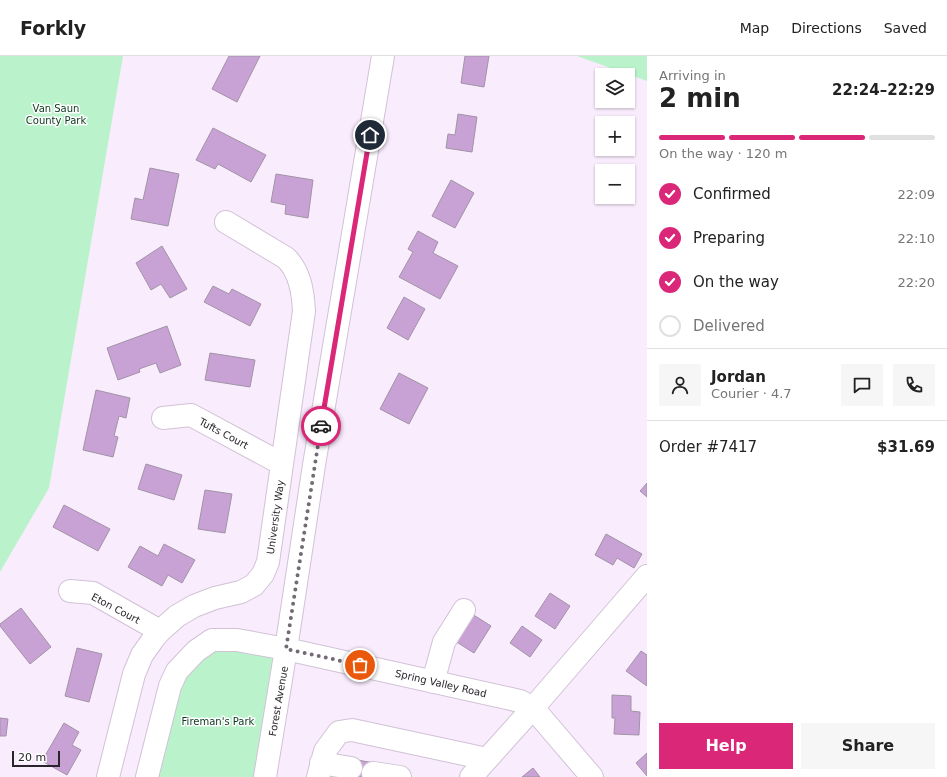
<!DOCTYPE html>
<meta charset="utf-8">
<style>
body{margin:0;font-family:"DejaVu Sans",sans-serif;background:#f6f6f6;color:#222;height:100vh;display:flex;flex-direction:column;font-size:15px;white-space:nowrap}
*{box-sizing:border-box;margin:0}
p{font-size:13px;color:#767676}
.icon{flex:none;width:22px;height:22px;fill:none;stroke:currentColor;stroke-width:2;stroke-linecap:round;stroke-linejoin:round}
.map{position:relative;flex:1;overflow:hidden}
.side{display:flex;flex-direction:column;background:#fff;width:300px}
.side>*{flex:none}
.tools{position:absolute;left:595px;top:12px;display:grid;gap:8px}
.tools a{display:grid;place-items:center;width:40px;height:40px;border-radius:0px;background:#fff;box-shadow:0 1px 3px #0004;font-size:20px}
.scale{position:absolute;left:12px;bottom:10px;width:48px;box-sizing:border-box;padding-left:4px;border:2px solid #29242b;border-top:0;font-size:11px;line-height:14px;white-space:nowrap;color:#29242b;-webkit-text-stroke:3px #fefefe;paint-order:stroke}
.pin{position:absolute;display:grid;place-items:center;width:34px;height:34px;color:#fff;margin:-17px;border:2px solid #fff;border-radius:50%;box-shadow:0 1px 4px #0007}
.courier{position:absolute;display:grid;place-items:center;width:40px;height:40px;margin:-20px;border:3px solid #db2777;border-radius:50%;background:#fff;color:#222;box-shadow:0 1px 5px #0007}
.overview em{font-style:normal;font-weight:700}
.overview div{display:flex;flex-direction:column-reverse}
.overview{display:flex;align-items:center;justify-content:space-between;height:68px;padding:0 12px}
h1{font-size:26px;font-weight:700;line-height:30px}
.bar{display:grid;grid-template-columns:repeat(4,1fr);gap:6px 4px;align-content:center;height:48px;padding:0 12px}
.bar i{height:5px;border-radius:3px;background:#e0e0e0}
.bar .active{background:#db2777}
.bar p{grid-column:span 4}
.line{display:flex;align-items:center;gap:10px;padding:0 12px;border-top:1px solid #e0e0e0}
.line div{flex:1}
.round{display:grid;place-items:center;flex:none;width:42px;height:42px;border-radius:0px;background:#f6f6f6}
ol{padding:0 12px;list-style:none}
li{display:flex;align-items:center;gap:12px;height:44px}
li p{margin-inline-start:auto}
li .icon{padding:4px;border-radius:50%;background:#db2777;color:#fff;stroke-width:4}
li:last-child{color:#767676}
li i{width:22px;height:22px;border:2px solid #e0e0e0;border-radius:50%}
.cta{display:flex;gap:8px;margin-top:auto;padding:8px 12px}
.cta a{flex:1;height:46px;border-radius:0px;background:#db2777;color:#fff;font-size:16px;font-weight:700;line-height:46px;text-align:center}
.cta a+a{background:#f6f6f6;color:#222}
header{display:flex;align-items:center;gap:24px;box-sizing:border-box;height:56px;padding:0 20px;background:#fff;border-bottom:1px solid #e0e0e0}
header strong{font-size:19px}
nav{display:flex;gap:22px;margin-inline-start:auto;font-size:14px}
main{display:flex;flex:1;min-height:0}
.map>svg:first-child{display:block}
</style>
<header>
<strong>Forkly</strong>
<nav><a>Map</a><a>Directions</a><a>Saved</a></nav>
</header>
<main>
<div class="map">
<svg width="647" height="721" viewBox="0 0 647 721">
<rect width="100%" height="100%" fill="#f9ecfd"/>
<path fill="#baf3cb" d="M 0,0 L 123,0 L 49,432 L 0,516 Z
M 577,0 L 647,0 L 647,25 Z
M 286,593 L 265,721 L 147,721 L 170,630 L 196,595 Z"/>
<path fill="#c8a2d5" stroke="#a193a6" d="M 229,0 L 260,0 L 237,46 L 212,33 Z
M 465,0 L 489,0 L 484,31 L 461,27 Z
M 458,58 L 477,61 L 472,96 L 446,92 L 448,78 L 455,79 Z
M 213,72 L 266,99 L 251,126 L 218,108 L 215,113 L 196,104 Z
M 150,112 L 179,118 L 168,170 L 131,163 L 135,142 L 143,144 Z
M 276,118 L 313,124 L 308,162 L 285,158 L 286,149 L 271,146 Z
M 451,124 L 474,137 L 455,172 L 432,160 Z
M 418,175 L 438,186 L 433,197 L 458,210 L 440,243 L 399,221 L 413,196 L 408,193 Z
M 162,190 L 187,233 L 170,242 L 161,228 L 151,234 L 136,207 Z
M 213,230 L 229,238 L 232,233 L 261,248 L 250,270 L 204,246 Z
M 404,241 L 425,253 L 408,284 L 387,272 Z
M 167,270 L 181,309 L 160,317 L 156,307 L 139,313 L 140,316 L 118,324 L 107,292 Z
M 210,297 L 255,304 L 250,331 L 205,324 Z
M 399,317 L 428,332 L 409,368 L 380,353 Z
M 96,334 L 130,342 L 126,362 L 119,360 L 114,380 L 118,381 L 113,401 L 83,394 Z
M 146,408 L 182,419 L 174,444 L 138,433 Z
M 647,427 L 647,441 L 640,435 Z
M 205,434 L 232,438 L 225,477 L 198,473 Z
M 64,449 L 110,473 L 98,495 L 53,471 Z
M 606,478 L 642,498 L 634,512 L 617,502 L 613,509 L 595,499 Z
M 164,488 L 195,504 L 182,527 L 168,519 L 162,530 L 128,511 L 140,490 L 158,500 Z
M 550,537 L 570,550 L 555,573 L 535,560 Z
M 21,552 L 51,591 L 30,608 L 0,570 L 0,568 Z
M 472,558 L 491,570 L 474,597 L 455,585 Z
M 522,570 L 542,584 L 530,601 L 510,587 Z
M 77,592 L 102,598 L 89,646 L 65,640 Z
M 641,595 L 647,599 L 647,630 L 626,615 Z
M 612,639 L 631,640 L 631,655 L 640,656 L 639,679 L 614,678 L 615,662 L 612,662 Z
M 0,662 L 8,663 L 6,680 L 0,680 Z
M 64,667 L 79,676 L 72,689 L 81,694 L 67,719 L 42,705 Z
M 647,697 L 647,720 L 636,707 Z
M 352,703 L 374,707 L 372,721 L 344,721 Z
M 533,712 L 540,721 L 522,721 Z"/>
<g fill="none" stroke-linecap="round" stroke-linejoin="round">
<defs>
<path id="minor" d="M 163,362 L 191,359 L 282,408
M 70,535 L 93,537 L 160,575
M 433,626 L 444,586 L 464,554
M 321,707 L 351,712
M 373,717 L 400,721
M 108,721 L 134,618 L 142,599 L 154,582 L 160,575 L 177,560 L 194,550 L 215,542 L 241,536 L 254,529 L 263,518 L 268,506 L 304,255 C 303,236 300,216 286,202 L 226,166
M 147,721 L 170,630 L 177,615 L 196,595 L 212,584 L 237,584 L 286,593 L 520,645 L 533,652 L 647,520
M 318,721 L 325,695 L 339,676 L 352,674 L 487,703
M 471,721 L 533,652 L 592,721"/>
<path id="major" d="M 265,721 L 286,593 L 314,409 L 383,0"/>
</defs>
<use href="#minor" stroke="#d1c2d6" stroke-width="24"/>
<use href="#major" stroke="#d1c2d6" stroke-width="24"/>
<use href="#minor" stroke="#fff" stroke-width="22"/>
<use href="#major" stroke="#fff" stroke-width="22"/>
</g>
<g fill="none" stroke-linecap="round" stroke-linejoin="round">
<path stroke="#726a74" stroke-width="4" stroke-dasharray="0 7.2" d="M 321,370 L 286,593 L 360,609"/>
<path stroke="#db2777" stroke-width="5" d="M 321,370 L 370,79"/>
</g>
<g text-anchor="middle" stroke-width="3" stroke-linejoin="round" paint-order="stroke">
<g font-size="10" fill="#08361d" stroke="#fefefe">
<text x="56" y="56">Van Saun<tspan x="56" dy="12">County Park</tspan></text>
<text x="218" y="669">Fireman's Park</text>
</g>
<g font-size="10" fill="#29242b" stroke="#fefefe">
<text transform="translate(224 377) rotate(28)" y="4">Tufts Court</text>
<text transform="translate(275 461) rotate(-82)" y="4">University Way</text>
<text transform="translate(116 552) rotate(28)" y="4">Eton Court</text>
<text transform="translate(441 627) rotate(13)" y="4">Spring Valley Road</text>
<text transform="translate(278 645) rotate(-80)" y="4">Forest Avenue</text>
</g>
</g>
</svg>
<div class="tools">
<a><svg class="icon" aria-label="layers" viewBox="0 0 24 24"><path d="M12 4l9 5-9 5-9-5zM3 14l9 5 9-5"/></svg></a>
<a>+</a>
<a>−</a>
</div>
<div class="scale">20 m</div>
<div class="pin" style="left:360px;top:609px;background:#ea580c"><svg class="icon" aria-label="bag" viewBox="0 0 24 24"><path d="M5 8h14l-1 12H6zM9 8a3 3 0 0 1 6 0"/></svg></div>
<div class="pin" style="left:370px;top:79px;background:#1f2937"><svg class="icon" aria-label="home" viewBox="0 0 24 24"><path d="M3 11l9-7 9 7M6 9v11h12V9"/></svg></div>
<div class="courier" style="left:321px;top:370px"><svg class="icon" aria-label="car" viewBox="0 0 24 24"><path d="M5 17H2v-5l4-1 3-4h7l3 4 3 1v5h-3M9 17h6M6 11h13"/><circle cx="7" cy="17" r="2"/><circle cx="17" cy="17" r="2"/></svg></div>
</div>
<section class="side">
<div class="overview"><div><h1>2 min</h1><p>Arriving in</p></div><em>22:24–22:29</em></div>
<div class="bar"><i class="active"></i><i class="active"></i><i class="active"></i><i></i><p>On the way · 120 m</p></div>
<ol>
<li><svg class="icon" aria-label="check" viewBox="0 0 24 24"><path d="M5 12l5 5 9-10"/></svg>Confirmed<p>22:09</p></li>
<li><svg class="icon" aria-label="check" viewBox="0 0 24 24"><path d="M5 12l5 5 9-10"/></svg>Preparing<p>22:10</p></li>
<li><svg class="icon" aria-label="check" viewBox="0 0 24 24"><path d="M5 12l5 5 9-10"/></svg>On the way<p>22:20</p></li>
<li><i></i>Delivered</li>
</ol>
<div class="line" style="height:72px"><a class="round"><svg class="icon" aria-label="person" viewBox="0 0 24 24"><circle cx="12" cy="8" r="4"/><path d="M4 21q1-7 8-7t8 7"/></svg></a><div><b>Jordan</b><p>Courier · 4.7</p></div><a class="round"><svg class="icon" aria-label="chat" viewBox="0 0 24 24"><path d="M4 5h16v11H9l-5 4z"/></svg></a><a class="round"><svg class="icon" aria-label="phone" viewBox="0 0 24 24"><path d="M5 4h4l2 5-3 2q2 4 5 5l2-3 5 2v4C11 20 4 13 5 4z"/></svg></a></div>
<div class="line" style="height:52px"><div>Order #7417</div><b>$31.69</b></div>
<div class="cta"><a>Help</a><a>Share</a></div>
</section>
</main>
